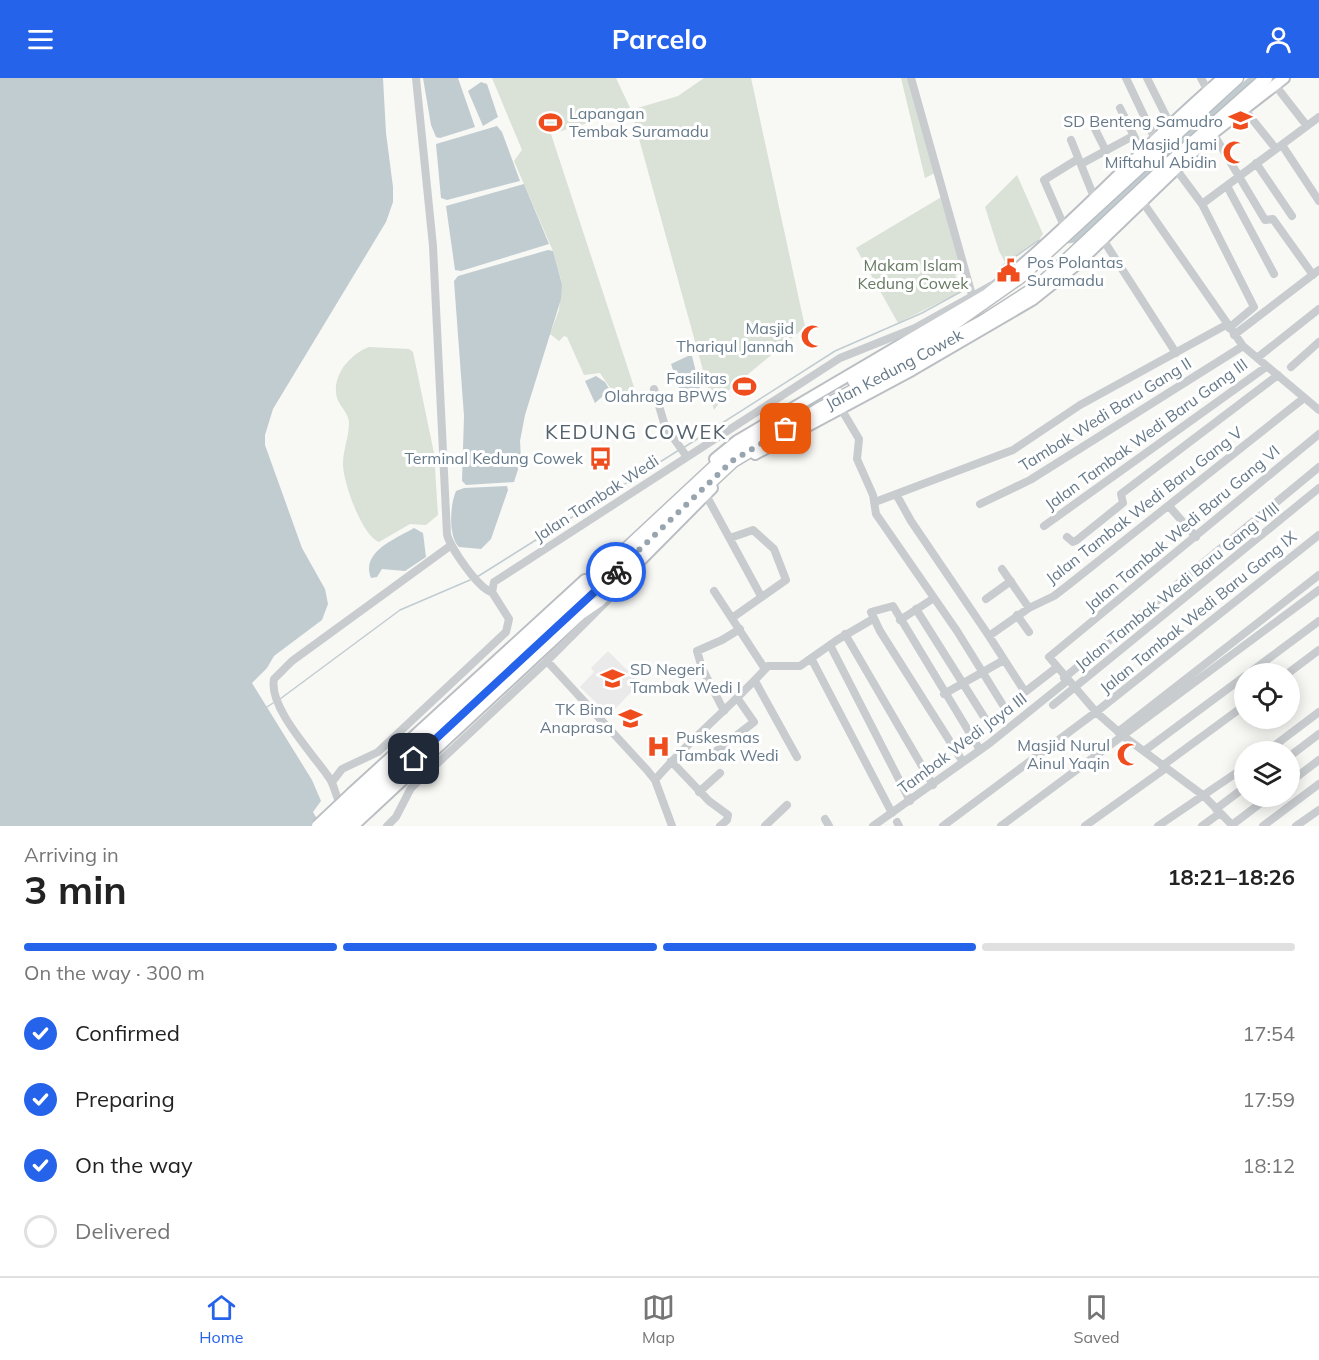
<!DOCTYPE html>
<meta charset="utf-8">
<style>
body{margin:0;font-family:Mulish,sans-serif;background:#f6f6f6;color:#222;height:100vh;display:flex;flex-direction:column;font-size:22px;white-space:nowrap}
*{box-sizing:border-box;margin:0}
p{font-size:20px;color:#767676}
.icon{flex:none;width:33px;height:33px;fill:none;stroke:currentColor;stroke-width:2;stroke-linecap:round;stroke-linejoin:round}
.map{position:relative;height:748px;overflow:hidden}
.details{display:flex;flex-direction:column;background:#fff;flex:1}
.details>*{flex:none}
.buttons{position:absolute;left:1234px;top:585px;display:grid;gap:12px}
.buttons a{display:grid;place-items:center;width:66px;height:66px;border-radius:50%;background:#fff;box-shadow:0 3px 15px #0003;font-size:30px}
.pin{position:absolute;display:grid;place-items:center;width:51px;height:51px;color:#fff;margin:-26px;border-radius:12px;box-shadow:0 3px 9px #0006}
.courier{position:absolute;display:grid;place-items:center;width:60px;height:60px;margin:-30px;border:4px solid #2563eb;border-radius:50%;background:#fff;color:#222;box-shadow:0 2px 8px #0007}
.summary em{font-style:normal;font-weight:700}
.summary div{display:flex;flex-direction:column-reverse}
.summary{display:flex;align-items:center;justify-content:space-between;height:102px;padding:0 24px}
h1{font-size:39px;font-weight:700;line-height:45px}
.bar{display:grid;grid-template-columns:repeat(4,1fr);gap:9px 6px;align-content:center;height:72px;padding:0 24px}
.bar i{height:8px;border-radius:4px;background:#e0e0e0}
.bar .on{background:#2563eb}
.bar p{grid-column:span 4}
ol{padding:0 24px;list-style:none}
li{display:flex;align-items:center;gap:18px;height:66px}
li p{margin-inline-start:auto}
li .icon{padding:6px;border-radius:50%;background:#2563eb;color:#fff;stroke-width:4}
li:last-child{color:#767676}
li i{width:33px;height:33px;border:3px solid #e0e0e0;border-radius:50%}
header{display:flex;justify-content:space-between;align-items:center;height:78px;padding:0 24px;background:#2563eb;color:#fff;font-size:27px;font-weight:700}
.menu{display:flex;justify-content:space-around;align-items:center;height:84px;border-top:2px solid #e0e0e0;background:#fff;font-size:16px;color:#767676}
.menu a{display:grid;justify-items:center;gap:3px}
.menu .on{color:#2563eb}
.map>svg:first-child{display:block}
</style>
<header><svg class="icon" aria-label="menu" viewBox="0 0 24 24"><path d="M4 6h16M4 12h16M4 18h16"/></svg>Parcelo<svg class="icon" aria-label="person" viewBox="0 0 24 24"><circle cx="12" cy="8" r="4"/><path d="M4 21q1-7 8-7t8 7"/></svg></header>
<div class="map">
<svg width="1319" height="748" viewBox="0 0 1319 748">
<rect width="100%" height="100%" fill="#f8f8f5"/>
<path fill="#e9eae9" d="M 608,573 L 640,605 L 609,637 L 580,609 L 594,594 L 591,590 Z"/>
<path fill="#dae1d6" d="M 492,0 L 616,0 L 631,32 L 678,18 L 704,0 L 751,0 L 805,249 L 729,312 L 714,332 L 631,32 L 551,56 L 634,309 L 630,315 L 615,317 L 600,295 L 584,297 L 567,259 L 564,258 L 559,263 L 550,256 L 559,232 L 562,205 L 553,173 L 514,83 L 522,72 Z
M 901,0 L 911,0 L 937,94 L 925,100 Z
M 1017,97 L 1043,156 L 1039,162 L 1006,186 L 999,173 L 985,129 Z
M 943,118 L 965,193 L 955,197 L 964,212 L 898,245 L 856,170 Z
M 369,269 L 409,271 L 413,274 L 434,375 L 438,437 L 426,447 L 410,446 L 379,464 C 362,458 343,404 343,386 C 343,372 349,359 349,345 C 349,335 340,329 337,320 C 331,298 350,276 369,269 Z"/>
<path fill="#c1ccd1" d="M 0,0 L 383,0 L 386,55 L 393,109 L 393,124 L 386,144 L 273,331 L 265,357 L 265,367 L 302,470 L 325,511 L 328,526 L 322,542 L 274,578 L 267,590 L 252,605 L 312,702 L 321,723 L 313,734 L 320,746 L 332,748 L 0,748 Z
M 423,0 L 458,0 L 475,49 L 440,60 L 436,59 L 431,47 Z
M 1248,0 L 1255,0 L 1079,164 L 1063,166 Z
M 481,4 L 487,6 L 498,39 L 483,48 L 468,13 Z
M 497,48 L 502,54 L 520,103 L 447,122 L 441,120 L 436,66 Z
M 524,106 L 549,166 L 461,193 L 455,192 L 446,128 Z
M 548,172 L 553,173 L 562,206 L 561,221 L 525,337 L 520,363 L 521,382 L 514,404 L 466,407 L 462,403 L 464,338 L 454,203 L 458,198 Z
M 688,278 L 692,278 L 700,310 L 683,321 L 671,286 Z
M 596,298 L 605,304 L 610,312 L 595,325 L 585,303 Z
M 507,408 L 508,412 L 491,461 L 481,471 L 459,469 C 448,458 450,427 456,413 L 464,410 Z
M 414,450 L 423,455 L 426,479 L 405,493 L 382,491 L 377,499 L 371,500 C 360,474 397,460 414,450 Z"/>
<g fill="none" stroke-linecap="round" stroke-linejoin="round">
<path stroke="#c1ccd1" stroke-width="1.5" d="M 1002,188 L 1039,162
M 683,370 L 835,273 L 922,235 L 964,212
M 477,499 L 679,372
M 280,621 L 400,532 L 470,502
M 267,629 L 273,625"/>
<defs>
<path id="major" d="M 755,376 L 912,292 L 1032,222 L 1076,187 L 1213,55 L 1284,0
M 715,381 L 737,363 L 987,216 C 1071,150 1142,69 1223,0
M 352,715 L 585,502
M 369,733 L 581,536 L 600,523 L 712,410"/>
<path id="highway" d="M 854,303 L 949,249 L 1020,199 L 1237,0
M 358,721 L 725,379 L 764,354
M 364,727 L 733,383 L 823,329 L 982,244 L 1041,206 L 1171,84 L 1266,0"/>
</defs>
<use href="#major" stroke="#bbbfc3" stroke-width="14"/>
<use href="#highway" stroke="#babec1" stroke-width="15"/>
<path stroke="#c8cccf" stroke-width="8" d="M 416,0 L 433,168 L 447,456 C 449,468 480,513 492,514
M 911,0 L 972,217
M 1126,0 L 1155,61
M 1147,0 L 1170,46
M 1201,0 L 1208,13
M 1275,7 L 1307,48
M 1120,30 L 1144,78
M 1244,31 L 1276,71
M 1093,47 L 1106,73
M 1213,55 L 1265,142 L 1273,141 L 1313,197
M 1071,62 L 1094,119
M 1282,67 L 1319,123
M 1256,85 L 1292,138
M 1081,86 L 1133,58
M 1173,87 L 1202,126 L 1254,229 L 1229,250
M 1227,108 L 1274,196
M 1142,123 L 1243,268 L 1319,332
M 1202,126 L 1319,39
M 1064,148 L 1044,102 L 1078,81
M 1102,160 L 1176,275
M 1234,257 L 1319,192
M 1257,280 L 1319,231
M 1291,289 L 1319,264
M 654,311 L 665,348 L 687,379
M 840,329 L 859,361 L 857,381 L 873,417 L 876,436 L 957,553 L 1006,632
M 896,416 L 911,443 L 989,558 L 1029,530 L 1054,518 L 1067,508 L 1304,320
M 706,417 L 761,518
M 875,424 L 1013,372 L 1080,327 L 1226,247
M 980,426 L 1030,402 L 1243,268
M 1169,428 L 1196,459
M 1044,448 L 1266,289
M 1067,459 L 1073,464 L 1077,462 L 1123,425 L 1121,416 L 1278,297
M 730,460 L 753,452 L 774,471 L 786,502 L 732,540
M 1002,491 L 1029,530
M 714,513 L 765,591
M 492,514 L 494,504 L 840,280 L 915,250 L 996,205
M 986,521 L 1011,503
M 916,531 L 991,650
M 1017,537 L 1029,554
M 900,542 L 934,520
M 845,556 L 933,707
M 989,558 L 1025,614 L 1056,590
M 830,567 L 910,723
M 811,580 L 892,735
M 547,583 L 647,692 L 655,702 L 672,748
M 1248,596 L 1319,543
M 1287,596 L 1319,572
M 1064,600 L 1319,389
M 755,603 L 797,679
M 944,616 L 1004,582
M 1053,627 L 1319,410
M 724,633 L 702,590 L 697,573 L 722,562 L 740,551
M 1118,654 L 1319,497
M 1144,673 L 1245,598
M 1266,674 L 1319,634
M 710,678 L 754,644 L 738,621
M 1290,678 L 1319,656
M 671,683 L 709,723 L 728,737 L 727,742 L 720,748
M 963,684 L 880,553 L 871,534 L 893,528 L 980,672
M 1162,688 L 1245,627
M 655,702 C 690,661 732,628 768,588 L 800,588 L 837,562 L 873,541
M 332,704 L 342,691 L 378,674 L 506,554 L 509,541 L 492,514
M 1290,704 L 1319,682
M 699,714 L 720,695
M 344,731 C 336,723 336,711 330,701 C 315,678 268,630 274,601 L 292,583 L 450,468
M 1216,731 L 1245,709
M 825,741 L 829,748
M 897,744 L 899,748
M 1232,747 L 1270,718
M 387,748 L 396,739 L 411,710 L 547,583 L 610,520
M 765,748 L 787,727
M 873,748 L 990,665 L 1067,603
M 943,748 L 1096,634 L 1319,457
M 1001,748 L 1319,512
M 1085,748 L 1166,690
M 1158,748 L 1245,689
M 1202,748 L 1220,735
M 1233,748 L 1204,718 L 1122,657 L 1096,634 L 1049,579 L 1319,356
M 1263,748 L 1319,706
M 1296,748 L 1319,732"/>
<use href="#major" stroke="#fff" stroke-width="10"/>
<use href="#highway" stroke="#fff" stroke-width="12"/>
<defs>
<path id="major-bridge" d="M 317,748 L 352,715
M 353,748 L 369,733"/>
<path id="highway-bridge" d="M 329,748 L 358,721
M 342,748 L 364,727"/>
</defs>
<use href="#major-bridge" stroke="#bbbfc3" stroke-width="14" stroke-linecap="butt"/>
<use href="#highway-bridge" stroke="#babec1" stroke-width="15" stroke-linecap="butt"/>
<use href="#major-bridge" stroke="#fff" stroke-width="10"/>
<use href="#highway-bridge" stroke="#fff" stroke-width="12"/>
</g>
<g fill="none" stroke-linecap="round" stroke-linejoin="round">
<path stroke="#98a5af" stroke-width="6" stroke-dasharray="0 10.8" d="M 616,494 L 732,383 L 786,351"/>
<path stroke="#2563eb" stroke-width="8" d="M 414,681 L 616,494"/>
</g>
<defs>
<symbol id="school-bare" viewBox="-9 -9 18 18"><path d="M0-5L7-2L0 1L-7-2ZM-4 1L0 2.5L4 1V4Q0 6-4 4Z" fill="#f04d1e" stroke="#fff" stroke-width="2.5" paint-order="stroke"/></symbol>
<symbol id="stadium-bare" viewBox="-9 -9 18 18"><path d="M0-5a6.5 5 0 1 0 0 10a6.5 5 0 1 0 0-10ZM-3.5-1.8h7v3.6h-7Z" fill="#f04d1e" stroke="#fff" stroke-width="2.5" paint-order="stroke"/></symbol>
<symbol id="mosque-bare" viewBox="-9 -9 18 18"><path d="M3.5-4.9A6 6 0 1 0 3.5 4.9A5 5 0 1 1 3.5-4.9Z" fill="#f04d1e" stroke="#fff" stroke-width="2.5" paint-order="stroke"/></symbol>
<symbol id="civic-bare" viewBox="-9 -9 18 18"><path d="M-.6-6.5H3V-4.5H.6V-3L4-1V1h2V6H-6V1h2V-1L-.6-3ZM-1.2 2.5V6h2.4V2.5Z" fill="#f04d1e" stroke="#fff" stroke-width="2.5" paint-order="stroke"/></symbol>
<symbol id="bus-bare" viewBox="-9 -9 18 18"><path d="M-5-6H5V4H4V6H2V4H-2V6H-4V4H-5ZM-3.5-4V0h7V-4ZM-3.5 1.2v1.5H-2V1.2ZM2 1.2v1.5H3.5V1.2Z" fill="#f04d1e" stroke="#fff" stroke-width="2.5" paint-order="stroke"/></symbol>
<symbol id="hospital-bare" viewBox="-9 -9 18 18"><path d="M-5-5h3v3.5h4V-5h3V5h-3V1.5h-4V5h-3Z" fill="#f04d1e" stroke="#fff" stroke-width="2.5" paint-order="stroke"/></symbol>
</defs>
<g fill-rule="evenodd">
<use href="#school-bare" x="1224" y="26" width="33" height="33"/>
<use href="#stadium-bare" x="534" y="28" width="33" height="33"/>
<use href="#mosque-bare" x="1218" y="58" width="33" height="33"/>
<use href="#civic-bare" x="992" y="176" width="33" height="33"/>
<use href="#mosque-bare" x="796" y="242" width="33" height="33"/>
<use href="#stadium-bare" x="728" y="292" width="33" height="33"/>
<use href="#bus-bare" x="584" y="364" width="33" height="33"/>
<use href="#school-bare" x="596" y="584" width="33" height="33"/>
<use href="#school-bare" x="614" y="624" width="33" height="33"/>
<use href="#hospital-bare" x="642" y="652" width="33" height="33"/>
<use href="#mosque-bare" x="1112" y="660" width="33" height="33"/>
</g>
<g text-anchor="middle" stroke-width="6" stroke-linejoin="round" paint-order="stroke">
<g font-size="16" fill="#657989" stroke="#fff" text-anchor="end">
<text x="569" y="41" text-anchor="start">Lapangan<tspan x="569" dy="18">Tembak Suramadu</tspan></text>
<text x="1223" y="49">SD Benteng Samudro</text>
<text x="1217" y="72">Masjid Jami<tspan x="1217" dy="18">Miftahul Abidin</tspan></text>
<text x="1027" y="190" text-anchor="start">Pos Polantas<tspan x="1027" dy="18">Suramadu</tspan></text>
<text x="794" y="256">Masjid<tspan x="794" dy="18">Thariqul Jannah</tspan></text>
<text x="727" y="306">Fasilitas<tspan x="727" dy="18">Olahraga BPWS</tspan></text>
<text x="583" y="386">Terminal Kedung Cowek</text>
<text x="630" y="597" text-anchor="start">SD Negeri<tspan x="630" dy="18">Tambak Wedi I</tspan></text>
<text x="613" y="637">TK Bina<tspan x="613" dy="18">Anaprasa</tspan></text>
<text x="676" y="665" text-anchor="start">Puskesmas<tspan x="676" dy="18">Tambak Wedi</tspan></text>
<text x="1110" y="673">Masjid Nurul<tspan x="1110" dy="18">Ainul Yaqin</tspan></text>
</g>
<g font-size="16" fill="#667a61" stroke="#fff">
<text x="913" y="193">Makam Islam<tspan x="913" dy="18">Kedung Cowek</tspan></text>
</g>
<g font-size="16" fill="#657989" stroke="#fff">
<text transform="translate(894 291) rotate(-28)" y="6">Jalan Kedung Cowek</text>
<text transform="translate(1105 336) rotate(-32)" y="6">Tambak Wedi Baru Gang II</text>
<text transform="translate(1146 356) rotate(-36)" y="6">Jalan Tambak Wedi Baru Gang III</text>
<text transform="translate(596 420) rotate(-33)" y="6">Jalan Tambak Wedi</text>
<text transform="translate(1144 427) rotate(-38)" y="6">Jalan Tambak Wedi Baru Gang V</text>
<text transform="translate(1182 450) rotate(-40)" y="6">Jalan Tambak Wedi Baru Gang VI</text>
<text transform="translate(1177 508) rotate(-39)" y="6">Jalan Tambak Wedi Baru Gang VIII</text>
<text transform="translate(1198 534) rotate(-39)" y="6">Jalan Tambak Wedi Baru Gang IX</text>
<text transform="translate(962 665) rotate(-37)" y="6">Tambak Wedi Jaya III</text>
</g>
<g font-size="20" letter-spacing="1.5" fill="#54626d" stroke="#fff">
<text x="636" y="361">KEDUNG COWEK</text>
</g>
</g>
</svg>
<div class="buttons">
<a><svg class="icon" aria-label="locate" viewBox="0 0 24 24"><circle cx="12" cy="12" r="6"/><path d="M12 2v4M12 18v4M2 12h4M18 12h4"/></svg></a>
<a><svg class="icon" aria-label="layers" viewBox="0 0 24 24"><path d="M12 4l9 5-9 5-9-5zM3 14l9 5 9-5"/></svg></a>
</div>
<div class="pin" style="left:786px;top:351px;background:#ea580c"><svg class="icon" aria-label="bag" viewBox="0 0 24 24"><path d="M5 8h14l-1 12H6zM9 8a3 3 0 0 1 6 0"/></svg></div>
<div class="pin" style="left:414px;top:681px;background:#1f2937"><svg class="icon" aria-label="home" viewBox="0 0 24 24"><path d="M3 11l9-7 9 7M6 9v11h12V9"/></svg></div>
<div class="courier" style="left:616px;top:494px"><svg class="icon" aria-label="bike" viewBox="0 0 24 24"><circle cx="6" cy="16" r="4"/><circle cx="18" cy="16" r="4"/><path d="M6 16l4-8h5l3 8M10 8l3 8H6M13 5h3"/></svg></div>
</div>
<section class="details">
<div class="summary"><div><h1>3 min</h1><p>Arriving in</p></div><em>18:21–18:26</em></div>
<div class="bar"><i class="on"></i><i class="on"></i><i class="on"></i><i></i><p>On the way · 300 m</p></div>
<ol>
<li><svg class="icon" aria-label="check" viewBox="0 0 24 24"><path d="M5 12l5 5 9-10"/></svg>Confirmed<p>17:54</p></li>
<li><svg class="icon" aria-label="check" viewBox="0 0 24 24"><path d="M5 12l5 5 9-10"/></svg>Preparing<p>17:59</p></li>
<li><svg class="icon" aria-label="check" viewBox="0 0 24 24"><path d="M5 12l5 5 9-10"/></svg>On the way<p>18:12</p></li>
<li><i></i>Delivered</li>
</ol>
</section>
<nav class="menu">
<a class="on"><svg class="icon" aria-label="home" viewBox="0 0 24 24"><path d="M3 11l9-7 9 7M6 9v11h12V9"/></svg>Home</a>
<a><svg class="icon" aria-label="map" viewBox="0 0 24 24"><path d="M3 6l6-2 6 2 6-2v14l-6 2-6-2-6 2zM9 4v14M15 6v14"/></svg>Map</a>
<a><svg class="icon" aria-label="saved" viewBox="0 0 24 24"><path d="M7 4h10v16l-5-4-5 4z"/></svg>Saved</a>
</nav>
